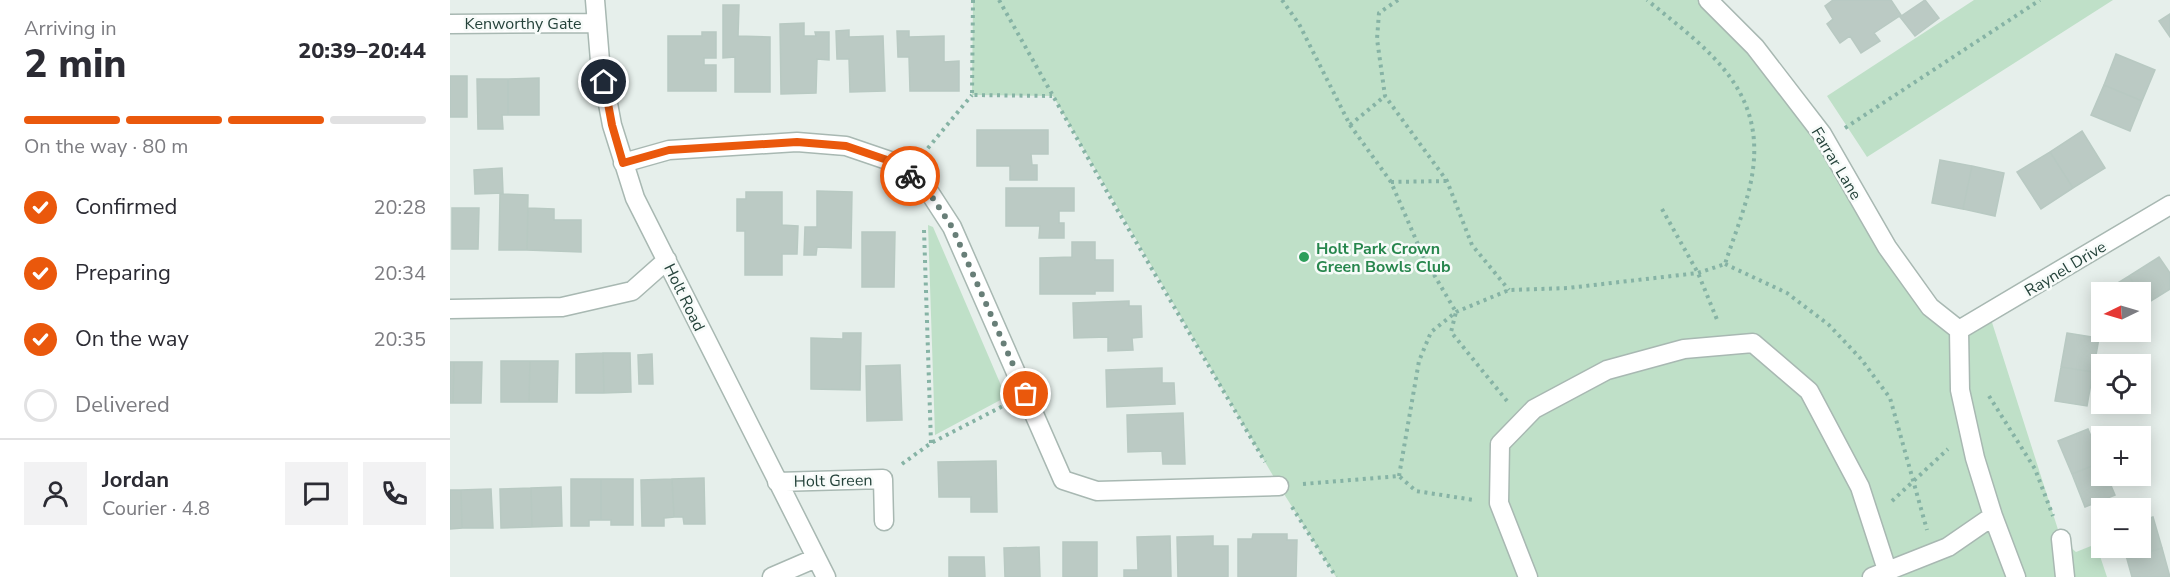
<!DOCTYPE html>
<meta charset="utf-8">
<style>
body{margin:0;font-family:"Nunito Sans",sans-serif;background:#f2f2f3;color:#2b2b33;height:100vh;display:flex;flex-direction:column;font-size:22px;white-space:nowrap}
*{box-sizing:border-box;margin:0}
p{font-size:20px;color:#7c7c81}
.icon{flex:none;width:33px;height:33px;fill:none;stroke:currentColor;stroke-width:2;stroke-linecap:round;stroke-linejoin:round}
.map{position:relative;flex:1;overflow:hidden}
.side{display:flex;flex-direction:column;background:#fff;width:450px}
.side>*{flex:none}
.needle{width:39px;rotate:265deg}
.buttons{position:absolute;left:1641px;top:282px;display:grid;gap:12px}
.buttons a{display:grid;place-items:center;width:60px;height:60px;border-radius:0px;background:#fff;box-shadow:0 3px 15px #0003;font-size:30px}
.pin{position:absolute;display:grid;place-items:center;width:51px;height:51px;color:#fff;margin:-26px;border:3px solid #fff;border-radius:50%;box-shadow:0 2px 6px #0007}
.courier{position:absolute;display:grid;place-items:center;width:60px;height:60px;margin:-30px;border:4px solid #ea580c;border-radius:50%;background:#fff;color:#222;box-shadow:0 2px 8px #0007}
.head em{font-style:normal;font-weight:800}
.head div{display:flex;flex-direction:column-reverse}
.head{display:flex;align-items:center;justify-content:space-between;height:102px;padding:0 24px}
h1{font-size:39px;font-weight:800;line-height:45px}
.bar{display:grid;grid-template-columns:repeat(4,1fr);gap:9px 6px;align-content:center;height:72px;padding:0 24px}
.bar i{height:8px;border-radius:4px;background:#e1e1e2}
.bar .on{background:#ea580c}
.bar p{grid-column:span 4}
.line{display:flex;align-items:center;gap:15px;padding:0 24px;border-top:2px solid #e1e1e2}
.line div{flex:1}
.round{display:grid;place-items:center;flex:none;width:63px;height:63px;border-radius:0px;background:#f2f2f3}
ol{padding:0 24px;list-style:none}
li{display:flex;align-items:center;gap:18px;height:66px}
li p{margin-inline-start:auto}
li .icon{padding:6px;border-radius:50%;background:#ea580c;color:#fff;stroke-width:4}
li:last-child{color:#7c7c81}
li i{width:33px;height:33px;border:3px solid #e1e1e2;border-radius:50%}
main{display:flex;flex:1;min-height:0}
.map>svg:first-child{display:block}
</style>
<main>
<section class="side">
<div class="head"><div><h1>2 min</h1><p>Arriving in</p></div><em>20:39–20:44</em></div>
<div class="bar"><i class="on"></i><i class="on"></i><i class="on"></i><i></i><p>On the way · 80 m</p></div>
<ol>
<li><svg class="icon" aria-label="check" viewBox="0 0 24 24"><path d="M5 12l5 5 9-10"/></svg>Confirmed<p>20:28</p></li>
<li><svg class="icon" aria-label="check" viewBox="0 0 24 24"><path d="M5 12l5 5 9-10"/></svg>Preparing<p>20:34</p></li>
<li><svg class="icon" aria-label="check" viewBox="0 0 24 24"><path d="M5 12l5 5 9-10"/></svg>On the way<p>20:35</p></li>
<li><i></i>Delivered</li>
</ol>
<div class="line" style="height:108px"><a class="round"><svg class="icon" aria-label="person" viewBox="0 0 24 24"><circle cx="12" cy="8" r="4"/><path d="M4 21q1-7 8-7t8 7"/></svg></a><div><b>Jordan</b><p>Courier · 4.8</p></div><a class="round"><svg class="icon" aria-label="chat" viewBox="0 0 24 24"><path d="M4 5h16v11H9l-5 4z"/></svg></a><a class="round"><svg class="icon" aria-label="phone" viewBox="0 0 24 24"><path d="M5 4h4l2 5-3 2q2 4 5 5l2-3 5 2v4C11 20 4 13 5 4z"/></svg></a></div>
</section>
<div class="map">
<svg width="1720" height="577" viewBox="0 0 1720 577">
<rect width="100%" height="100%" fill="#e6efeb"/>
<path fill="#bfe0c8" d="M 523,0 L 1258,0 L 1305,47 L 1437,247 L 1509,330 L 1539,313 L 1611,539 L 1626,552 L 1646,544 L 1657,577 L 1078,577 L 1076,572 L 1068,577 L 886,577 L 829,486 L 603,96 L 522,95 Z
M 1524,0 L 1663,0 L 1417,157 L 1377,96 Z
M 478,225 L 483,227 L 556,397 L 485,435 Z"/>
<path fill="#bbcac4" stroke="#b8c9c2" stroke-width="1.5" d="M 1383,0 L 1441,0 L 1451,15 L 1424,33 L 1430,41 L 1411,53 L 1400,36 L 1390,43 L 1377,24 L 1383,19 L 1375,6 Z
M 1475,0 L 1489,18 L 1465,36 L 1450,17 Z
M 273,5 L 289,5 L 288,36 L 320,37 L 320,92 L 285,92 L 285,57 L 273,58 Z
M 1720,14 L 1720,37 L 1709,21 Z
M 354,23 L 354,36 L 366,36 L 365,32 L 379,32 L 379,60 L 367,59 L 366,93 L 331,94 L 330,24 Z
M 399,30 L 399,37 L 433,36 L 435,91 L 400,92 L 399,59 L 387,59 L 386,31 Z
M 447,31 L 459,31 L 459,37 L 494,36 L 494,62 L 509,61 L 509,91 L 460,91 L 459,57 L 448,57 Z
M 252,32 L 266,32 L 266,58 L 254,58 L 254,65 L 266,65 L 266,91 L 218,91 L 218,36 L 252,36 Z
M 1666,54 L 1705,70 L 1692,101 L 1654,85 Z
M 0,76 L 17,76 L 17,117 L 0,117 Z
M 89,78 L 89,115 L 58,115 L 58,79 Z
M 27,79 L 58,79 L 58,115 L 52,115 L 53,129 L 28,129 Z
M 1654,85 L 1692,101 L 1680,131 L 1641,115 Z
M 527,130 L 598,130 L 598,154 L 581,154 L 582,165 L 587,165 L 587,180 L 560,180 L 560,166 L 527,166 Z
M 1632,131 L 1655,168 L 1623,188 L 1600,152 Z
M 1600,152 L 1623,188 L 1591,209 L 1567,172 Z
M 1490,160 L 1522,166 L 1513,209 L 1482,203 Z
M 1522,166 L 1554,173 L 1545,216 L 1513,209 Z
M 52,168 L 53,193 L 25,194 L 24,170 Z
M 556,188 L 624,188 L 624,211 L 609,211 L 609,223 L 614,223 L 614,238 L 589,238 L 590,226 L 556,226 Z
M 367,191 L 402,192 L 401,248 L 367,247 L 366,255 L 354,255 L 355,227 L 367,227 Z
M 296,192 L 332,192 L 332,225 L 348,226 L 347,254 L 332,254 L 332,275 L 295,275 L 295,231 L 287,231 L 287,199 L 296,199 Z
M 50,194 L 78,195 L 77,250 L 49,250 Z
M 2,208 L 29,208 L 28,249 L 2,249 Z
M 78,208 L 104,209 L 104,220 L 131,220 L 131,252 L 77,250 Z
M 412,232 L 445,232 L 444,287 L 412,287 Z
M 622,242 L 645,242 L 645,260 L 663,260 L 663,291 L 645,291 L 645,294 L 590,294 L 590,258 L 622,257 Z
M 1709,257 L 1720,273 L 1720,289 L 1696,304 L 1679,276 Z
M 1679,276 L 1689,292 L 1653,292 Z
M 679,301 L 679,306 L 691,306 L 692,337 L 682,338 L 683,350 L 658,351 L 658,337 L 624,338 L 623,303 Z
M 393,333 L 411,333 L 410,390 L 361,389 L 361,338 L 393,339 Z
M 1617,333 L 1649,338 L 1643,372 L 1611,367 Z
M 153,353 L 180,353 L 181,392 L 154,393 Z
M 153,353 L 154,393 L 126,393 L 126,354 Z
M 202,354 L 203,384 L 189,384 L 188,355 Z
M 51,361 L 80,361 L 79,402 L 51,402 Z
M 80,361 L 108,361 L 107,402 L 79,402 Z
M 0,362 L 4,362 L 3,403 L 0,403 Z
M 4,362 L 32,362 L 31,403 L 3,403 Z
M 450,365 L 452,420 L 417,421 L 416,366 Z
M 1611,367 L 1643,372 L 1637,406 L 1605,401 Z
M 712,368 L 712,383 L 724,383 L 725,404 L 657,407 L 656,370 Z
M 733,413 L 735,464 L 713,464 L 712,451 L 678,452 L 677,415 Z
M 1638,429 L 1652,462 L 1622,474 L 1608,441 Z
M 546,461 L 547,512 L 521,512 L 521,497 L 489,497 L 488,462 Z
M 1652,462 L 1652,476 L 1657,476 L 1665,495 L 1635,507 L 1622,474 Z
M 254,478 L 255,524 L 234,524 L 233,517 L 224,517 L 222,479 Z
M 121,479 L 151,479 L 151,520 L 139,520 L 139,526 L 121,526 Z
M 151,479 L 183,479 L 183,525 L 161,525 L 161,520 L 151,520 Z
M 222,479 L 224,517 L 214,518 L 214,526 L 192,526 L 191,480 Z
M 111,487 L 112,526 L 82,527 L 81,488 Z
M 81,488 L 82,527 L 51,528 L 50,489 Z
M 41,489 L 43,528 L 12,528 L 11,490 Z
M 0,490 L 11,490 L 12,528 L 0,529 Z
M 1703,517 L 1712,548 L 1677,559 L 1673,548 L 1690,548 L 1690,521 Z
M 803,534 L 837,534 L 837,540 L 847,540 L 846,577 L 788,577 L 788,539 L 802,539 Z
M 720,536 L 721,577 L 674,577 L 674,570 L 688,570 L 687,537 Z
M 763,536 L 763,546 L 778,546 L 778,577 L 728,577 L 727,537 Z
M 613,542 L 647,542 L 647,577 L 613,577 Z
M 589,547 L 590,577 L 555,577 L 554,548 Z
M 1712,548 L 1720,577 L 1682,577 L 1677,559 Z
M 499,557 L 534,557 L 535,577 L 499,577 Z"/>
<g fill="none" stroke-linecap="round" stroke-linejoin="round">
<defs>
<path id="minor" d="M 145,0 L 150,61 L 162,125 L 185,198 L 376,577
M 1258,0 L 1305,47 L 1372,134 L 1437,247 L 1480,307 L 1509,330
M 0,24 L 146,23
M 173,163 L 219,150 L 347,142 L 396,146 L 440,161 L 476,187 L 502,227 L 613,480 L 647,491 L 829,486
M 0,309 L 112,307 L 182,291 L 217,260
M 1509,330 L 1720,205
M 327,482 L 433,479 L 434,521
M 1543,516 L 1566,577
M 1611,539 L 1615,577
M 322,577 L 366,558
M 1078,577 L 1049,503 L 1050,444 L 1084,409 L 1157,370 L 1234,349 L 1303,343 L 1359,391 L 1410,487 L 1437,570
M 1422,577 L 1498,547 L 1543,516 L 1525,458 L 1510,390 L 1509,330"/>
</defs>
<use href="#minor" stroke="#a8b8b2" stroke-width="21"/>
<path stroke="#86b3a5" stroke-width="4" stroke-dasharray="3 4.5" stroke-linecap="butt" d="M 523,0 L 522,95 L 602,96
M 549,0 L 665,206 L 815,462
M 832,0 L 849,24 L 900,125 L 941,182 L 973,256 L 1006,312 L 1001,332 L 1057,401
M 948,0 L 929,13 L 927,39 L 935,96 L 997,181 L 1022,245 L 1059,290
M 900,125 L 935,96
M 1395,128 L 1590,0
M 473,154 L 522,95
M 941,182 L 997,181
M 1212,209 L 1248,273 L 1268,322
M 474,230 L 481,443
M 1275,264 L 1337,293 L 1379,325 L 1411,359 L 1440,398 L 1477,530
M 1539,396 L 1585,469 L 1603,516
M 452,464 L 481,443 L 555,405
M 949,476 L 969,361 L 981,332 L 1006,312 L 1059,290 L 1118,288 L 1248,273 L 1275,264 C 1283,239 1294,212 1300,186 C 1321,93 1261,52 1197,0
M 853,484 L 949,476 L 966,491 L 1024,500
M 1442,501 L 1498,449
M 842,507 L 886,577"/>
<use href="#minor" stroke="#fff" stroke-width="18"/>
</g>
<g fill="none" stroke-linecap="round" stroke-linejoin="round">
<path stroke="#687f78" stroke-width="6" stroke-dasharray="0 10.8" d="M 460,176 L 476,188 L 502,227 L 576,394"/>
<path stroke="#ea580c" stroke-width="8" d="M 154,82 L 162,125 L 173,163 L 219,150 L 347,142 L 396,146 L 440,161 L 460,176"/>
</g>
<circle fill="#2e9e5b" stroke="#f7fbf9" stroke-width="2" cx="854" cy="257" r="6"/>
<g text-anchor="middle" stroke-width="5" stroke-linejoin="round" paint-order="stroke">
<g font-size="16" fill="#24423a" stroke="#f7fbf9">
<text x="73" y="29">Kenworthy Gate</text>
<text transform="translate(1387 163) rotate(59)" y="6">Farrar Lane</text>
<text transform="translate(1615 268) rotate(-31)" y="6">Raynel Drive</text>
<text transform="translate(235 297) rotate(64)" y="6">Holt Road</text>
<text transform="translate(383 480) rotate(-1)" y="6">Holt Green</text>
</g>
<g font-size="16" font-weight="bold" fill="#27864d" stroke="#f7fbf9" text-anchor="start">
<text x="866" y="254">Holt Park Crown<tspan x="866" dy="18">Green Bowls Club</tspan></text>
</g>
</g>
</svg>
<div class="buttons">
<a><svg class="needle" viewBox="-14 -14 28 28"><path d="M0-13l5 13h-10z" fill="#e53935"/><path d="M0 13l5-13h-10z" fill="#7c7c81"/></svg></a>
<a><svg class="icon" aria-label="locate" viewBox="0 0 24 24"><circle cx="12" cy="12" r="6"/><path d="M12 2v4M12 18v4M2 12h4M18 12h4"/></svg></a>
<a>+</a>
<a>−</a>
</div>
<div class="pin" style="left:576px;top:394px;background:#ea580c"><svg class="icon" aria-label="bag" viewBox="0 0 24 24"><path d="M5 8h14l-1 12H6zM9 8a3 3 0 0 1 6 0"/></svg></div>
<div class="pin" style="left:154px;top:82px;background:#1f2937"><svg class="icon" aria-label="home" viewBox="0 0 24 24"><path d="M3 11l9-7 9 7M6 9v11h12V9"/></svg></div>
<div class="courier" style="left:460px;top:176px"><svg class="icon" aria-label="bike" viewBox="0 0 24 24"><circle cx="6" cy="16" r="4"/><circle cx="18" cy="16" r="4"/><path d="M6 16l4-8h5l3 8M10 8l3 8H6M13 5h3"/></svg></div>
</div>
</main>
